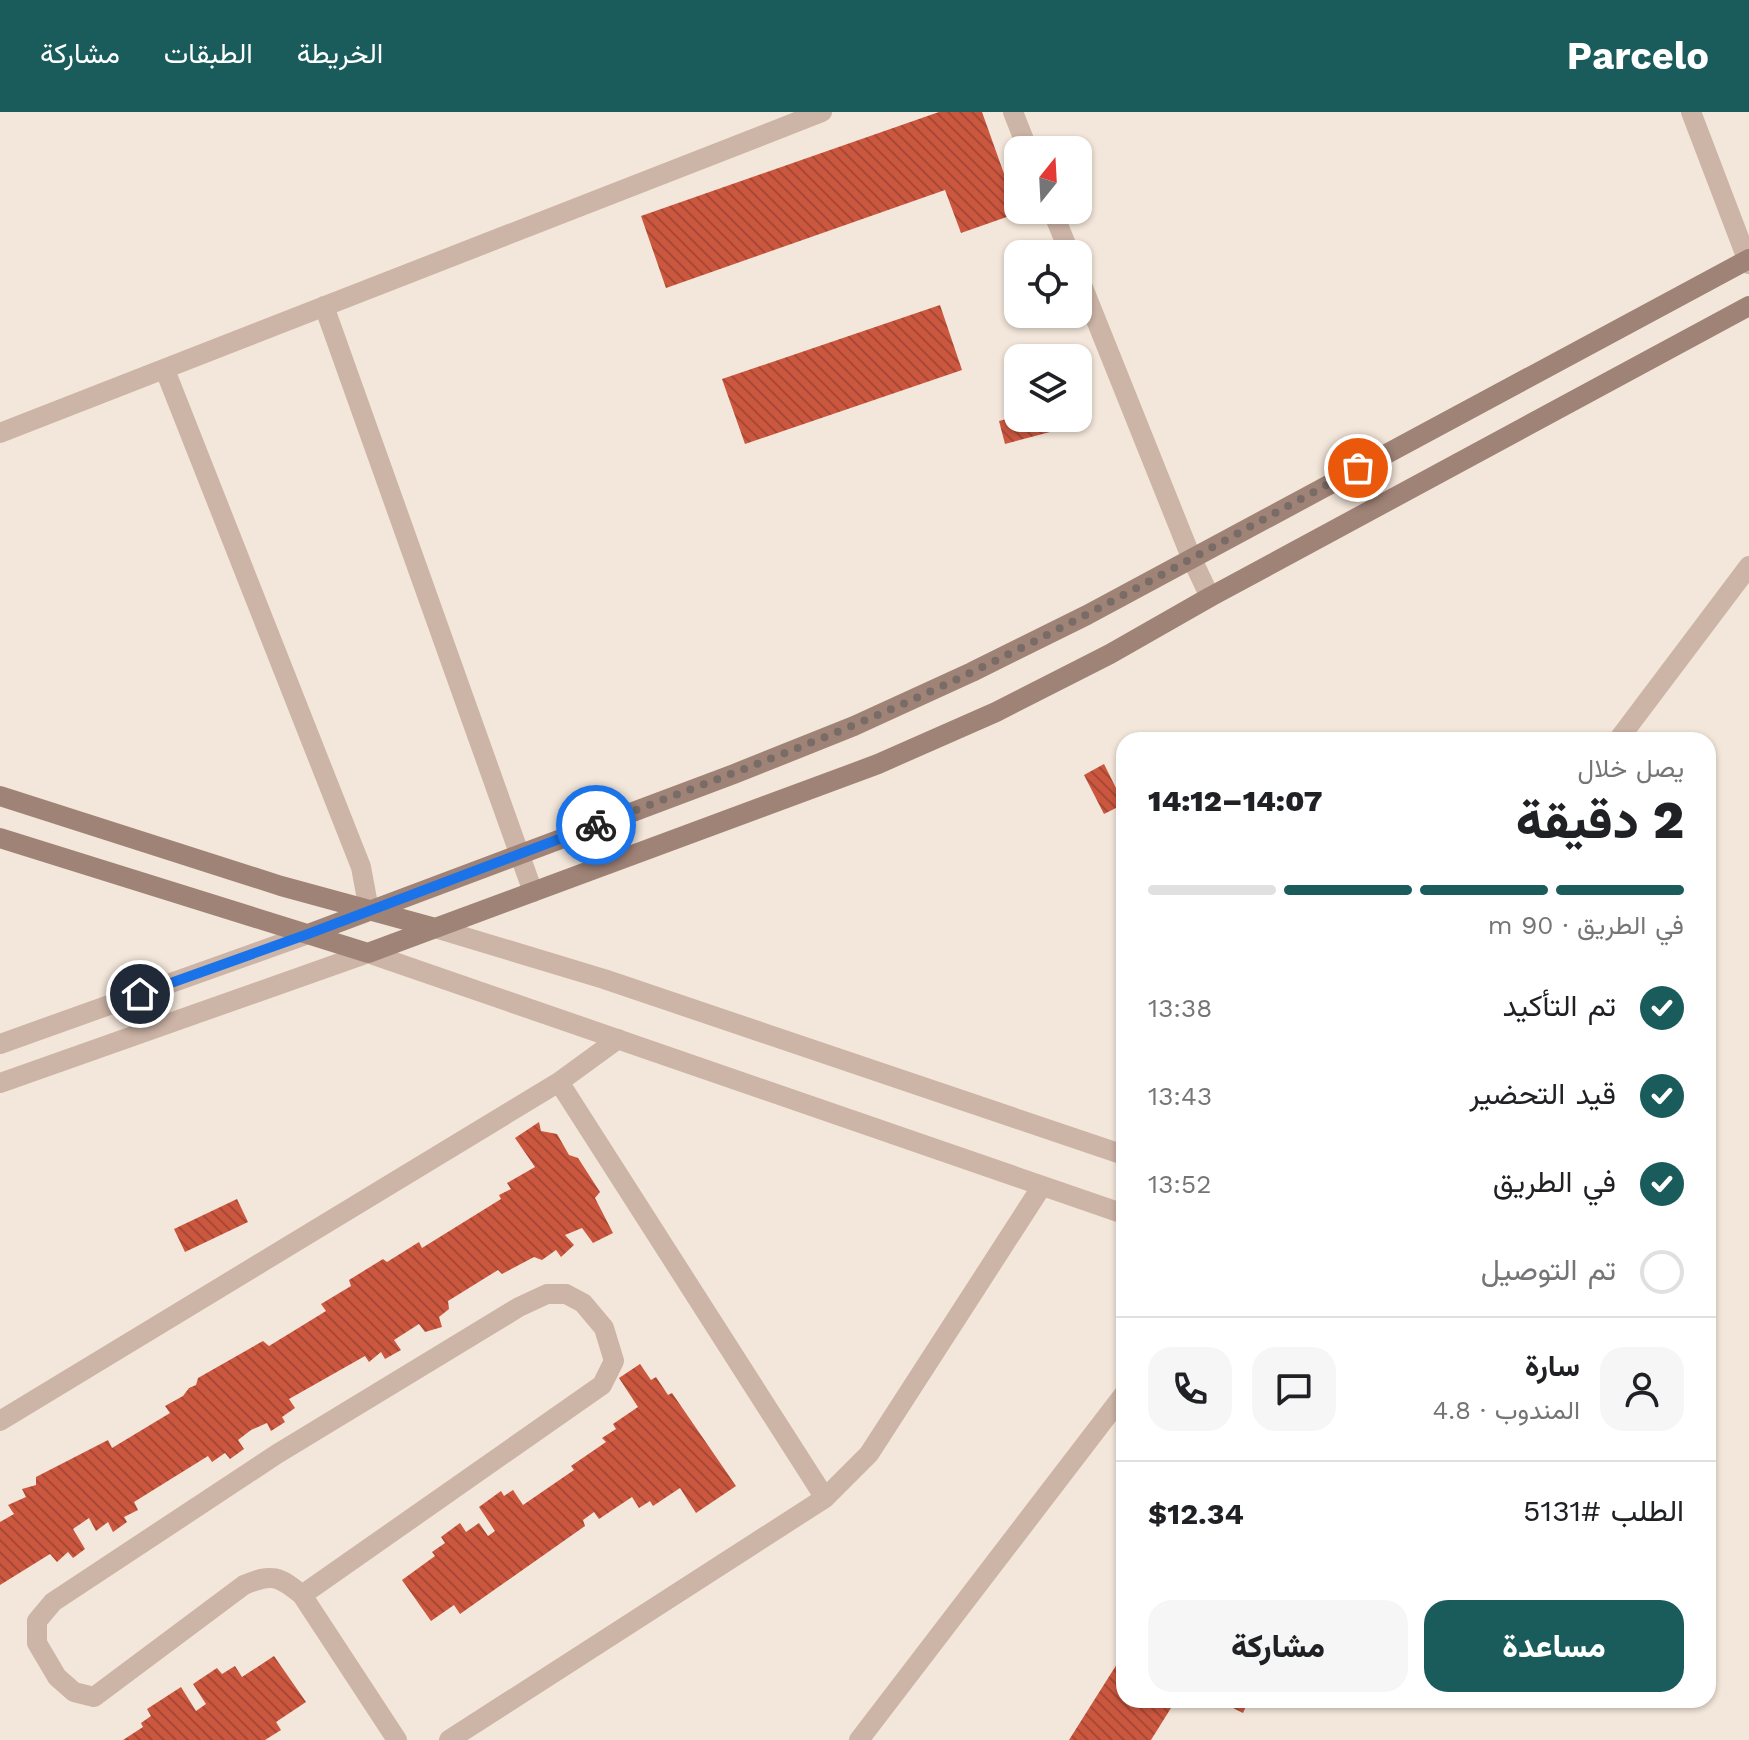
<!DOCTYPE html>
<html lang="ar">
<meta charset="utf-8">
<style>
body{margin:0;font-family:"Work Sans",Vazirmatn,sans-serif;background:#f6f6f6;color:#202124;direction:rtl;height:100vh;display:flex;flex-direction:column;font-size:30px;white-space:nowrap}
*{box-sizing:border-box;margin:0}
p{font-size:26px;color:#757577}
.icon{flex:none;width:44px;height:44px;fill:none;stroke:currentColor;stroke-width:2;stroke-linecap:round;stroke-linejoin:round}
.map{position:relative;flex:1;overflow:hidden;direction:ltr}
.side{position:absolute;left:1116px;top:620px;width:600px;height:976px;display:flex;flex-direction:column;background:#fff;border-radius:24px;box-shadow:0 2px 6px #0004;direction:rtl}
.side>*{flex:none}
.needle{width:52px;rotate:18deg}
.tools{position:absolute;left:1004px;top:24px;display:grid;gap:16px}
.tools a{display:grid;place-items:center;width:88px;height:88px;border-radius:16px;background:#fff;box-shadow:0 2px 6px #0004;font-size:40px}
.pin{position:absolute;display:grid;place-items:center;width:68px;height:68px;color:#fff;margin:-34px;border:4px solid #fff;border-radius:50%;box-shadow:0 2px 8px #0007}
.courier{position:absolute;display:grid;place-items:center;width:80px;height:80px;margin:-40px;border:6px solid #1a73e8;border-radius:50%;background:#fff;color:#222;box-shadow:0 2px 10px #0007}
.summary em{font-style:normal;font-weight:800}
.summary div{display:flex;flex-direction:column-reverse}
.summary{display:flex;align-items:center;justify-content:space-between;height:136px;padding:0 32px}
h1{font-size:52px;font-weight:800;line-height:60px}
.bar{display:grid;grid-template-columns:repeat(4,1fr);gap:12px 8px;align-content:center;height:96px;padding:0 32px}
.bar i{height:10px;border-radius:6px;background:#e0e0e0}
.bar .on{background:#1a5b5b}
.bar p{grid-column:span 4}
.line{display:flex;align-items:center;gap:20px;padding:0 32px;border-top:2px solid #e0e0e0}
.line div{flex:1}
.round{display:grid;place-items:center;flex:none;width:84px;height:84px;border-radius:24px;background:#f6f6f6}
ol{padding:0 32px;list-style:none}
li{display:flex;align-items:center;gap:24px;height:88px}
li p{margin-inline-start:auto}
li .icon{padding:8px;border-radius:50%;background:#1a5b5b;color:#fff;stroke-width:4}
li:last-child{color:#757577}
li i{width:44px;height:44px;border:4px solid #e0e0e0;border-radius:50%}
.button{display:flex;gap:16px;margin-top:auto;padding:16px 32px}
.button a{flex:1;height:92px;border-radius:24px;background:#1a5b5b;color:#fff;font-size:32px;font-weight:800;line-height:92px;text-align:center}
.button a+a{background:#f6f6f6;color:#202124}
header{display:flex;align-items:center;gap:48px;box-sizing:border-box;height:112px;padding:0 40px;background:#1a5b5b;color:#fff}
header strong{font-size:38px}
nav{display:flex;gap:44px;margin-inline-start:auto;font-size:28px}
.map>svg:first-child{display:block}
</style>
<header>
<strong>Parcelo</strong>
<nav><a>الخريطة</a><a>الطبقات</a><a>مشاركة</a></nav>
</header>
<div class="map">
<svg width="1749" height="1628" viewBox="0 0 1749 1628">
<defs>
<pattern id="building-back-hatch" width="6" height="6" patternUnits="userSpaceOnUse" patternTransform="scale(2)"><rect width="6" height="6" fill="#cc573f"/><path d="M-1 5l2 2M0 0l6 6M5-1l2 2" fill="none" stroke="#a64835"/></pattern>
</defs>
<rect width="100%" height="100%" fill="#f3e6da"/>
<path fill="url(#building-back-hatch)" d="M 939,0 L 982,0 L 1018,101 L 961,121 L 945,78 L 666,176 L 641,104 Z
M 940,193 L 962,258 L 745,332 L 722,267 Z
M 1018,304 L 1046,306 L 1050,320 L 1005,332 L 999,309 Z
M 1104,652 L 1124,692 L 1104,702 L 1084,663 Z
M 539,1010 L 541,1019 L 557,1022 L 569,1043 L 578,1046 L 600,1080 L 595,1086 L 613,1121 L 593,1131 L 582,1116 L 565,1123 L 574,1133 L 561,1145 L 556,1138 L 542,1148 L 534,1145 L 502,1162 L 498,1158 L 448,1189 L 449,1197 L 439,1205 L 442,1215 L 425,1220 L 419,1212 L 394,1228 L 401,1238 L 385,1247 L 381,1240 L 369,1250 L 365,1244 L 289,1287 L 295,1296 L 282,1305 L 285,1310 L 271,1319 L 267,1311 L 251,1318 L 238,1328 L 244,1337 L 230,1347 L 225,1341 L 212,1350 L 208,1344 L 134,1390 L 138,1398 L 124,1405 L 127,1410 L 113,1420 L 108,1410 L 96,1419 L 89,1406 L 73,1417 L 85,1437 L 73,1446 L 68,1440 L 57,1450 L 50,1442 L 0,1473 L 0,1410 L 14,1402 L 8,1393 L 26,1385 L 22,1377 L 36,1373 L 36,1365 L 108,1328 L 112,1336 L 170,1301 L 165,1294 L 183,1284 L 189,1276 L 196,1273 L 198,1266 L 263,1229 L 269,1234 L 326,1199 L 321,1192 L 351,1174 L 349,1168 L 383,1147 L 387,1150 L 419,1130 L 422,1136 L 501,1087 L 499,1083 L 511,1077 L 507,1071 L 535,1055 L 515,1026 Z
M 237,1087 L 248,1110 L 185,1140 L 174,1117 Z
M 640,1252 L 651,1268 L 656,1265 L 668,1283 L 672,1281 L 736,1374 L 696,1401 L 680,1376 L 653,1394 L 650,1389 L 639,1396 L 632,1385 L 599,1407 L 594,1400 L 583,1408 L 585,1414 L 460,1502 L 454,1493 L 431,1509 L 402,1468 L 435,1444 L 432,1440 L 445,1431 L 441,1425 L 460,1411 L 466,1420 L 479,1411 L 488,1424 L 495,1419 L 479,1395 L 501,1379 L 504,1384 L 513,1378 L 523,1393 L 574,1358 L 571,1354 L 606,1330 L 602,1326 L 616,1317 L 613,1312 L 638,1295 L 619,1266 Z
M 274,1544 L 306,1590 L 276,1610 L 281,1618 L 265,1628 L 123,1628 L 143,1615 L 141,1611 L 151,1604 L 147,1597 L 181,1575 L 196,1599 L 206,1592 L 193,1572 L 217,1556 L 222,1562 L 235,1554 L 242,1565 Z
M 1122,1544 L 1124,1545 L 1124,1588 L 1176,1588 L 1151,1628 L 1069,1628 Z
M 1217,1588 L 1249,1588 L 1243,1601 Z"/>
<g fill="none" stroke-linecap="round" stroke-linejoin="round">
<path stroke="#ccb4a6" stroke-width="20" d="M 302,1483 L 602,1273 L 614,1249 L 604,1216 L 583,1191 L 566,1182 L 547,1182 L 519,1195 L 277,1342 L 53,1490 L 37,1509 L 37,1531 L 57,1565 L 74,1580 L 94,1585 L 244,1473 C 272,1461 279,1464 302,1483 L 397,1628"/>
<path stroke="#ccb4a6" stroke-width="20" d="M 1013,0 L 1028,38
M 1691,0 L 1749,152
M 1052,98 L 1070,142
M 1078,163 L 1191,445 L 1210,485
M 324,194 L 533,780
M 165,258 L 361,755 L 369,798
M 0,321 L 822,0
M 1618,628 L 1749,454
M 435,816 L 604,867 L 1124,1043
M 368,841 L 1124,1102
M 559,970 L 825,1386
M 0,1309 L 559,970 L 618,927
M 449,1628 L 825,1386 L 869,1342 L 1042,1074
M 859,1628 L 1124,1282"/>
<path stroke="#ccb4a6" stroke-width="20" d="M 0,932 L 308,822
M 0,971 L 368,841"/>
<path stroke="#a08377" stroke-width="20" d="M 0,684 L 281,774 L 435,816
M 0,726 L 368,841 L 878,652 L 996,600 L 1110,542 L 1210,485 L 1749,194
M 308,822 L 734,662 L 854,614 L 972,560 L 1087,503 L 1749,147"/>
</g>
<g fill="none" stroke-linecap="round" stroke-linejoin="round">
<path stroke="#796c66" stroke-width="8" stroke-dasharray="0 14.4" d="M 596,713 C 723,665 850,619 972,560 C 1103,497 1230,425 1358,356"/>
<path stroke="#1a73e8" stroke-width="10" d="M 140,882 L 308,822 L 596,713"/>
</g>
</svg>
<div class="tools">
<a><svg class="needle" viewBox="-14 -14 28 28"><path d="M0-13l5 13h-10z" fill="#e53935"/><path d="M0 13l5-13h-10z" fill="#757577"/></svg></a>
<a><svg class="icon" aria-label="locate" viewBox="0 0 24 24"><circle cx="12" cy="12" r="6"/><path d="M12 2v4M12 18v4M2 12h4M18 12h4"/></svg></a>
<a><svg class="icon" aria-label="layers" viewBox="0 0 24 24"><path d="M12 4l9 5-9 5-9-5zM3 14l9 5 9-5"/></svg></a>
</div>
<div class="pin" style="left:1358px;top:356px;background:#ea580c"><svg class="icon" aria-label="bag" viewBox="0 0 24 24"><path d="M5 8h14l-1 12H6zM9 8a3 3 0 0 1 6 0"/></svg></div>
<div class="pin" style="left:140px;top:882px;background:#1f2937"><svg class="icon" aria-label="home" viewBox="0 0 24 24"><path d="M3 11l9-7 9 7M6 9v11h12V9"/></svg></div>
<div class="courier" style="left:596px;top:713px"><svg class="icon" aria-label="bike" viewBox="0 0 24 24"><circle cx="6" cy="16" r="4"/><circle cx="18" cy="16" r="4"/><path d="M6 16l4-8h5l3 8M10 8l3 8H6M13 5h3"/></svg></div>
<section class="side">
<div class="summary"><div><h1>2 دقيقة</h1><p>يصل خلال</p></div><em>14:07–14:12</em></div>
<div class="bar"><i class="on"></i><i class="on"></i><i class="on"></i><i></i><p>في الطريق · 90 m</p></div>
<ol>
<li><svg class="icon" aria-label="check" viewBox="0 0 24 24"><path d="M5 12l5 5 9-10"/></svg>تم التأكيد<p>13:38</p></li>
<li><svg class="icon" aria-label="check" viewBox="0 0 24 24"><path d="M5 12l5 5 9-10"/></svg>قيد التحضير<p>13:43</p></li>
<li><svg class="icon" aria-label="check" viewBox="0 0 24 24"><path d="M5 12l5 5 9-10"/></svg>في الطريق<p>13:52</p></li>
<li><i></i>تم التوصيل</li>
</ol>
<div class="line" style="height:144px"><a class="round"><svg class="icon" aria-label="person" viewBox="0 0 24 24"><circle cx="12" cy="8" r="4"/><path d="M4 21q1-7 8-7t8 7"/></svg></a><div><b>سارة</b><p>المندوب · 4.8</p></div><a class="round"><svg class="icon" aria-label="chat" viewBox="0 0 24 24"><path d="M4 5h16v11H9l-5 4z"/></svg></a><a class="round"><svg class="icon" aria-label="phone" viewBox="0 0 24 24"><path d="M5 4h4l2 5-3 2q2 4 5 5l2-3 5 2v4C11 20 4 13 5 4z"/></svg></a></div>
<div class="line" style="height:104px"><div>الطلب #5131</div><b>$12.34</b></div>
<div class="button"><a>مساعدة</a><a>مشاركة</a></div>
</section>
</div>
